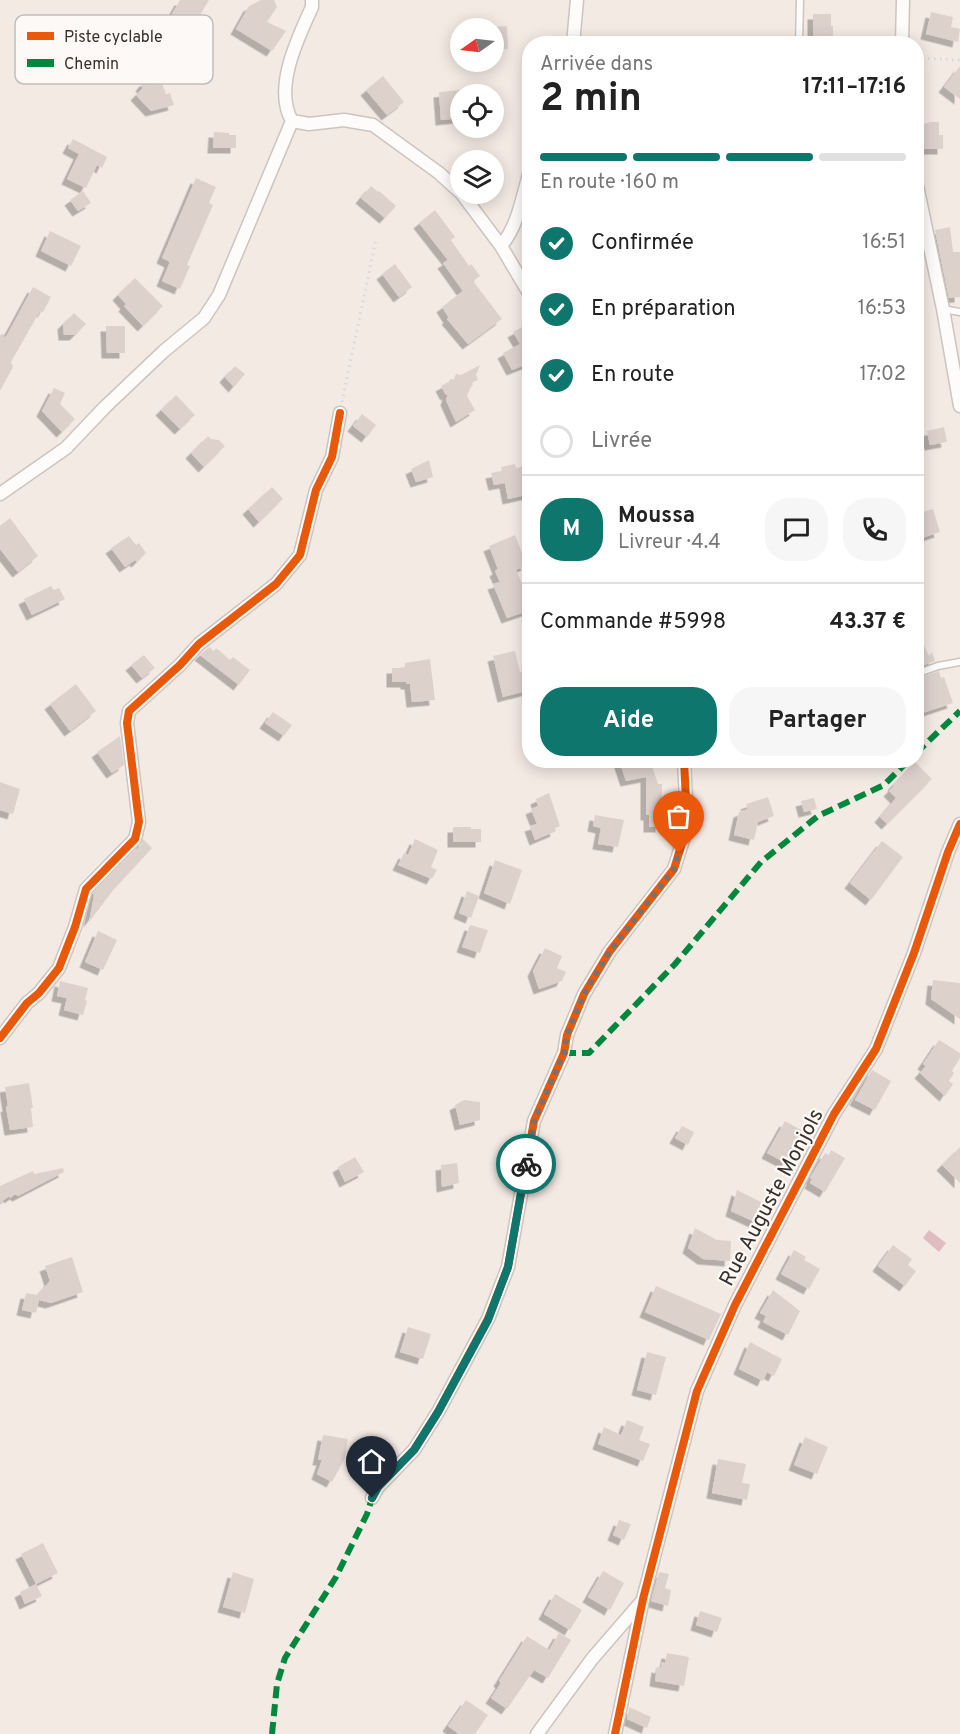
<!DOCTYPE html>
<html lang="fr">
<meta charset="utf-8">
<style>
body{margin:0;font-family:Overpass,sans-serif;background:#f6f6f6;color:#222;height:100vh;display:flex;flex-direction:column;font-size:22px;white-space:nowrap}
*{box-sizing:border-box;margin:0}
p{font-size:20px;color:#767676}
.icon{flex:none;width:33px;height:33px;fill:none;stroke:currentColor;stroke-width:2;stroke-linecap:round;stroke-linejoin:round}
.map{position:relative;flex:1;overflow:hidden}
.sheet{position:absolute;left:522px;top:36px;width:402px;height:732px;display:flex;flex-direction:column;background:#fff;border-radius:24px;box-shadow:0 3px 15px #0003}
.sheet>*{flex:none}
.needle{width:39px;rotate:256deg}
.fabs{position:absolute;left:450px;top:18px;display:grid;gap:12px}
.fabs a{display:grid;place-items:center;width:54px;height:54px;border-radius:50%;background:#fff;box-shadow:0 3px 15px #0003;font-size:30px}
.pin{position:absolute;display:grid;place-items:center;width:51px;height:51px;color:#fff;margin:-62px -26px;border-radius:50% 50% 50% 0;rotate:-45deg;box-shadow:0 0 6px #0007}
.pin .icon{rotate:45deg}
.courier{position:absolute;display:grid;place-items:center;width:60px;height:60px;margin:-30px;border:4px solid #0f766e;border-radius:50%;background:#fff;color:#222;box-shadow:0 2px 8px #0007}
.overview em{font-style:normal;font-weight:700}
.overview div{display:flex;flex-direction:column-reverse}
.overview{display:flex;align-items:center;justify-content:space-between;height:102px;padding:0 18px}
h1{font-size:39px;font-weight:700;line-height:45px}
.bar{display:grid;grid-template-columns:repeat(4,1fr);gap:9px 6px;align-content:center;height:72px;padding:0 18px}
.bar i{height:8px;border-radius:4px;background:#e0e0e0}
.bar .current{background:#0f766e}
.bar p{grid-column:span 4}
.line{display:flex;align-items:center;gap:15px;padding:0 18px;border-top:2px solid #e0e0e0}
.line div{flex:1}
.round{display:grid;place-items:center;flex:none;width:63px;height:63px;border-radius:24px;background:#f6f6f6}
ol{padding:0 18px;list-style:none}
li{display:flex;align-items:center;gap:18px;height:66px}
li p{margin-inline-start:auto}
li .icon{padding:6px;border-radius:50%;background:#0f766e;color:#fff;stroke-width:4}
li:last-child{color:#767676}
li i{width:33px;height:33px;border:3px solid #e0e0e0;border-radius:50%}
.action{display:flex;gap:12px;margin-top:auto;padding:12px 18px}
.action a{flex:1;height:69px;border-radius:24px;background:#0f766e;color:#fff;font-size:24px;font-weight:700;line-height:69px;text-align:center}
.action a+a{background:#f6f6f6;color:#222}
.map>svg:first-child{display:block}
</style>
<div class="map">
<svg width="960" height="1734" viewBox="0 0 960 1734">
<defs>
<filter id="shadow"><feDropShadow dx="-5.5" dy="5.5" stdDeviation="0" flood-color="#0004"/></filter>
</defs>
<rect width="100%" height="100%" fill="#f4eae4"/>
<path fill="#e0bcc0" d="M 929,1230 L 946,1243 L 939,1252 L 923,1238 Z"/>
<path fill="#ddd1cc" filter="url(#shadow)" d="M 180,0 L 209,0 L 193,27 L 172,14 Z
M 261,0 L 274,0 L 277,7 L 267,22 L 286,31 L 272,51 L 236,29 L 249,6 Z
M 931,12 L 953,17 L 951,27 L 960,29 L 958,42 L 926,34 Z
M 813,14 L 831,14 L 831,26 L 833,26 L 833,44 L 813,44 Z
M 507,26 L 508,49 L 494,50 L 494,27 Z
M 960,66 L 960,99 L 944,87 Z
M 383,76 L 404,102 L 387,115 L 366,90 Z
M 151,80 L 158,85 L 162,83 L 166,94 L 170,93 L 174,105 L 151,111 L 136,95 L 143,88 L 141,86 L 145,81 Z
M 460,90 L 460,118 L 441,120 L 439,92 Z
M 931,122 L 939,122 L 939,135 L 943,135 L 943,149 L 923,149 L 923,136 L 920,125 Z
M 214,132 L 229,133 L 229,135 L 236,135 L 236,148 L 213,148 Z
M 73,139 L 107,157 L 102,168 L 97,165 L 86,188 L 67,179 L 79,154 L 68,148 Z
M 196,178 L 216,187 L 209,203 L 213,205 L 187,265 L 190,266 L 180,289 L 162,281 L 170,262 L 162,258 Z
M 371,186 L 378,192 L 379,191 L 396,206 L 385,218 L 361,198 Z
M 83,191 L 91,203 L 78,211 L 70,200 Z
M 435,210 L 455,237 L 451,240 L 469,266 L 471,264 L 480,276 L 473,281 L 502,319 L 468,344 L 447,319 L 449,318 L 442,307 L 463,291 L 443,263 L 448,260 L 419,223 Z
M 950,227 L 953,252 L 960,252 L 960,297 L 949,298 L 935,230 Z
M 50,231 L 81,246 L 71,266 L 41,251 Z
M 395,264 L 412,287 L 399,297 L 382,274 Z
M 135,278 L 163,306 L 143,326 L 124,306 L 126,304 L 118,295 Z
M 33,287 L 51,297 L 43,312 L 40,311 L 11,362 L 13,367 L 0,391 L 0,335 L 4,334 L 4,338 L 7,335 Z
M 74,313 L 86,324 L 75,335 L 64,335 L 63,324 Z
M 106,326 L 125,326 L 125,353 L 107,353 Z
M 524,326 L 530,334 L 530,363 L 512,370 L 503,353 L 520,344 L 513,332 Z
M 480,365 L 476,375 L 478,380 L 473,382 L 467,396 L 475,410 L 456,422 L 446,400 L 448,394 L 446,395 L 441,386 L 454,379 L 456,374 L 461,375 Z
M 235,366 L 245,374 L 234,387 L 225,377 Z
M 54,388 L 65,393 L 60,404 L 75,419 L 62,432 L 42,411 Z
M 176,395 L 195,415 L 180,429 L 161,410 Z
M 362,414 L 376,425 L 367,437 L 353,426 Z
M 944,427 L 947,442 L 930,445 L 927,431 Z
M 208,436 L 211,439 L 219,440 L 225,446 L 204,467 L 191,453 Z
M 429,460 L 433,477 L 416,482 L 411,469 Z
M 515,464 L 516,468 L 524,466 L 530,494 L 508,499 L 505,483 L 494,485 L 491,473 L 502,471 L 501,467 Z
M 272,487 L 283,499 L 259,522 L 248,509 Z
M 933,509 L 940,532 L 916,540 L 916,514 Z
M 10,518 L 38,556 L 18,572 L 0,549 L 0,526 Z
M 515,535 L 527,565 L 516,570 L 530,602 L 530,610 L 507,618 L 493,584 L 500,582 L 495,571 L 498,569 L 489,546 Z
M 129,536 L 136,545 L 139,543 L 146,553 L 137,562 L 135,560 L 125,567 L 111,548 Z
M 51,586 L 54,590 L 59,588 L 65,599 L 32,615 L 24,599 Z
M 916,628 L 929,656 L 932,652 L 935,661 L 916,668 Z
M 209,647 L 214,651 L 216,648 L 230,660 L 233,657 L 250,670 L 239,685 L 200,655 Z
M 515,651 L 520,672 L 530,669 L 530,690 L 503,697 L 493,656 Z
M 144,655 L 155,668 L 142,678 L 131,665 Z
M 430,659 L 435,700 L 412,702 L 410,684 L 406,684 L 406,682 L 392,682 L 392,668 L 405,668 L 405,663 Z
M 939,671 L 941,678 L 944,677 L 953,703 L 916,715 L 916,679 Z
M 76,684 L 96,711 L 70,731 L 50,704 Z
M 273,712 L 292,725 L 284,736 L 265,723 Z
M 120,736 L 124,765 L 112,773 L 97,752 Z
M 619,760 L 650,760 L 658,784 L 662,784 L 661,827 L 649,827 L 649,815 L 646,815 L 646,777 L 626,781 Z
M 915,762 L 932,779 L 887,824 L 880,817 L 896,798 L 889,791 L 894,786 L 893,785 Z
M 0,782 L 20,789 L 13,814 L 0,810 Z
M 549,793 L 560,826 L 555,828 L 556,831 L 535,840 L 530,826 L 537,824 L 531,809 L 538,806 L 536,799 Z
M 768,797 L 774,816 L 758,822 L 754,840 L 734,835 L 739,812 L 748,809 L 746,804 Z
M 814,798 L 817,809 L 804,812 L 801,801 Z
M 595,815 L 624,820 L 618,847 L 598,844 L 601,828 L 593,826 Z
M 453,827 L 471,827 L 471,829 L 481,829 L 481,842 L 453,842 Z
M 143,839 L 152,848 L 114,889 L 89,922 L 94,896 L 93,893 L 141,845 Z
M 415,839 L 438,850 L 431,867 L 437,870 L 432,879 L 398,865 L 404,853 L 408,855 Z
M 882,841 L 903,857 L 871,900 L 850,883 Z
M 495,860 L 522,870 L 510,904 L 484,893 Z
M 467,891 L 479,896 L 471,918 L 459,913 Z
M 470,925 L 488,930 L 480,953 L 462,947 Z
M 98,931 L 117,940 L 103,970 L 85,962 Z
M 545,948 L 562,956 L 557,968 L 566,972 L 562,981 L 539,989 L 533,971 Z
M 933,980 L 960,983 L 960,1019 L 931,999 Z
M 60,981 L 88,988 L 85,1000 L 87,1001 L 83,1015 L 64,1010 L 67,998 L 57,996 Z
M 939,1040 L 960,1053 L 960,1058 L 952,1071 L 954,1073 L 949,1081 L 953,1084 L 945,1096 L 920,1073 L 926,1066 L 923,1064 Z
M 872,1070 L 891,1081 L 875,1110 L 855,1100 Z
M 29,1083 L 33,1108 L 31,1108 L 33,1127 L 10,1130 L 6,1107 L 8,1106 L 5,1087 Z
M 464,1100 L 480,1102 L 480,1120 L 460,1125 L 455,1105 Z
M 785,1121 L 803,1131 L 786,1163 L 767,1153 Z
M 682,1126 L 694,1132 L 688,1145 L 675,1138 Z
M 960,1147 L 960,1183 L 942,1165 Z
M 831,1150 L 845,1158 L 825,1192 L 810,1183 L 812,1179 L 810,1178 L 825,1153 L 829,1155 Z
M 355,1157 L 364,1172 L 345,1182 L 338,1167 Z
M 457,1163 L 459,1183 L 442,1187 L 441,1165 Z
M 63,1168 L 64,1172 L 18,1196 L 15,1194 L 10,1198 L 9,1196 L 0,1203 L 0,1186 L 33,1171 L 34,1174 Z
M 737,1190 L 765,1204 L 755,1222 L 731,1211 Z
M 695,1228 L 717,1240 L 731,1241 L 730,1261 L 703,1259 L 688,1248 Z
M 893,1245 L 912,1259 L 908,1265 L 916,1271 L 905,1286 L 878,1266 Z
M 794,1250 L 806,1257 L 804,1260 L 820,1269 L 809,1289 L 781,1274 Z
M 72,1257 L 83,1292 L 51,1303 L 39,1300 L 36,1313 L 22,1310 L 26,1293 L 38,1295 L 50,1281 L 45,1266 Z
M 656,1286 L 721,1314 L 709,1340 L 645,1312 Z
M 773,1290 L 800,1311 L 788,1335 L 763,1322 L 766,1316 L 760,1313 Z
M 408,1327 L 431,1334 L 423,1359 L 400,1352 Z
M 750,1342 L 782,1359 L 774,1376 L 767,1372 L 763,1381 L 739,1369 Z
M 647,1352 L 666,1357 L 656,1395 L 637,1390 Z
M 627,1420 L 644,1427 L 639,1440 L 650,1444 L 643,1461 L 598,1444 L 604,1427 L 621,1435 Z
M 323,1435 L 348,1439 L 344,1460 L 332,1482 L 317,1474 L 322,1460 L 318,1460 Z
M 805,1437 L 828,1447 L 817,1474 L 794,1465 Z
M 718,1459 L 746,1464 L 742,1483 L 750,1484 L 747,1500 L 712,1493 Z
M 619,1520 L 631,1524 L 624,1540 L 613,1535 Z
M 43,1543 L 58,1573 L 36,1584 L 21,1554 Z
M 603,1571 L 624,1583 L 610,1610 L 588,1597 Z
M 233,1572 L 254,1579 L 245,1613 L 223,1607 Z
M 659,1572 L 669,1574 L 665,1588 L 671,1590 L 668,1606 L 651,1601 Z
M 36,1584 L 42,1596 L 25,1604 L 20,1592 Z
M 555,1594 L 582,1610 L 570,1630 L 544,1614 Z
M 700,1611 L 722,1618 L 717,1632 L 696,1625 Z
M 559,1633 L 571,1640 L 548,1678 L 534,1670 L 507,1709 L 491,1698 L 501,1683 L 499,1681 L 527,1636 L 549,1650 Z
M 667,1653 L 689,1657 L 684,1686 L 655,1681 L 657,1667 L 661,1668 L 662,1662 L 665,1663 Z
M 466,1700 L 488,1715 L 475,1734 L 459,1734 L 448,1726 Z
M 629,1707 L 651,1717 L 647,1728 L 627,1719 Z"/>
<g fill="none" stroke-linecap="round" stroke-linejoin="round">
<defs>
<path id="lane" d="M 799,44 L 800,0
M 943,309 L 960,312
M 916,674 L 938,666 L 960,662"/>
<path id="street" d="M 312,0 L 312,7 C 298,38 273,88 292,121 L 309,124 L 344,120 L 373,125 L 439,173 L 460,192
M 573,44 L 577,0
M 902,44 L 903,0
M 916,181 L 943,309 L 960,406
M 462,194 L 501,246 L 530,295
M 501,246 C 519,224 522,197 530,171
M 0,494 L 66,448 L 105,407 L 164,351 L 204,318 L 219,295 L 292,121
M 0,1038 L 27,1003 L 39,993 L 59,968 L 75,927 L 86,889 L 135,839 L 139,822 L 127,723 L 129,711 L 180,665 L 199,644 L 276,584 L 300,555 L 316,490 L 332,457 L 340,413
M 372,1498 L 378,1487 L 414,1450 L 438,1412 L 488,1319 L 508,1267 L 534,1121 L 564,1053 L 567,1035 L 584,994 L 610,951 L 674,869 L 684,837 L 686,800 L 684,760
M 537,1734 L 592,1659 L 643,1600
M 615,1734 L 643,1599 L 697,1391 L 735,1305 L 834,1114 L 876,1049 L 914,953 L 948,852 L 960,824"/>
</defs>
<use href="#lane" stroke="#ccc4bf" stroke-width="9"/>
<use href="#street" stroke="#ccc4bf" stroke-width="15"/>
<path stroke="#dad7d6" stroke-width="3" stroke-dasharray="1.5 4.5" stroke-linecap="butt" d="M 916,58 L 960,60
M 342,402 L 376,239"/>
<use href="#lane" stroke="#fdfcfb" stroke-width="6"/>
<use href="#street" stroke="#fdfcfb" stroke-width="12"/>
<path stroke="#00873e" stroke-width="6" stroke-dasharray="12 6" stroke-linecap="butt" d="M 916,753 L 960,711
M 564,1053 L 589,1053 L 675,964 L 761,862 L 818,816 L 884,785 L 909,760
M 272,1734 L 277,1684 L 285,1658 L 336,1577 L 367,1514 L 372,1498"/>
<defs>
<path id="cycleway" d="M 0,1038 L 27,1003 L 39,993 L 59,968 L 75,927 L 86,889 L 135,839 L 139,822 L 127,723 L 129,711 L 180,665 L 199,644 L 276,584 L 300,555 L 316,490 L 332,457 L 340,413
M 372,1498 L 378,1487 L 414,1450 L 438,1412 L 488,1319 L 508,1267 L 534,1121 L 564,1053 L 567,1035 L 584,994 L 610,951 L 674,869 L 684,837 L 686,800 L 684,760
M 615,1734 L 643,1599 L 697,1391 L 735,1305 L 834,1114 L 876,1049 L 914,953 L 948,852 L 960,824"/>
</defs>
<use href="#cycleway" stroke="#fcf9f7" stroke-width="11"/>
<use href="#cycleway" stroke="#e8590c" stroke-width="8"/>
</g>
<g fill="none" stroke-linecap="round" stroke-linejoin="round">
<path stroke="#79716c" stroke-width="6" stroke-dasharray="0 10.8" d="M 526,1164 L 534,1121 L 564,1053 L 567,1035 L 584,994 L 610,951 L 674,869 L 679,853"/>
<path stroke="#0f766e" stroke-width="8" d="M 372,1498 L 378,1487 L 414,1450 L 438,1412 L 488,1320 L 508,1267 L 526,1164"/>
</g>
<g text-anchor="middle" stroke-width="4.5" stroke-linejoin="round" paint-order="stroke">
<g font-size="21" fill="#37302c" stroke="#fcf9f7">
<text transform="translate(771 1197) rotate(-62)" y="7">Rue Auguste Monjols</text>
</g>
</g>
<rect x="15" y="15" width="198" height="69" rx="9" fill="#fcf9f7" stroke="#c1bdba" stroke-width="1.5"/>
<rect x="27" y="32" width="27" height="8" fill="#e8590c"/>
<rect x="27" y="59" width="27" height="8" fill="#00873e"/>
<g font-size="16" fill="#37302c">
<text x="64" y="42">Piste cyclable</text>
<text x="64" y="69">Chemin</text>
</g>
</svg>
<div class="fabs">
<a><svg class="needle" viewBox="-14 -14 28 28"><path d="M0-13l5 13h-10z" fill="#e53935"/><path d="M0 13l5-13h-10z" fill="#767676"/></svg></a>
<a><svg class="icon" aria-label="locate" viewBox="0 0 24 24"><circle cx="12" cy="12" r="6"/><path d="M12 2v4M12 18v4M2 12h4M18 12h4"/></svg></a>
<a><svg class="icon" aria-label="layers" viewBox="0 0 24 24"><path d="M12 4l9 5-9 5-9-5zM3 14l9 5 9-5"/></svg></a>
</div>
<div class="pin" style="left:679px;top:853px;background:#ea580c"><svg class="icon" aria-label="bag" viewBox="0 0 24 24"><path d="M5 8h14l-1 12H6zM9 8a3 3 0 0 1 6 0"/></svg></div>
<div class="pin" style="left:372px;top:1498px;background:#1f2937"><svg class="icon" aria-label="home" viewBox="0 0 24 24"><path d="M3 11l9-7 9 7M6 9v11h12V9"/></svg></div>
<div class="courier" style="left:526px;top:1164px"><svg class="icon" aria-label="bike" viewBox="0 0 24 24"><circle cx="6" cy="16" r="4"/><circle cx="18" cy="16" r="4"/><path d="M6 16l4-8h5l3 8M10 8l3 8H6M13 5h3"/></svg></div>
<section class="sheet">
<div class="overview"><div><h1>2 min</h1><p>Arrivée dans</p></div><em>17:11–17:16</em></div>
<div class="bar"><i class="current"></i><i class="current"></i><i class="current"></i><i></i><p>En route · 160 m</p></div>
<ol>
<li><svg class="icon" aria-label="check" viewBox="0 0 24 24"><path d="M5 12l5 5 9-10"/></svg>Confirmée<p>16:51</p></li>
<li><svg class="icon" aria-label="check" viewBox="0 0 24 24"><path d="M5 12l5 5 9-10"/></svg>En préparation<p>16:53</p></li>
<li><svg class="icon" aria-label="check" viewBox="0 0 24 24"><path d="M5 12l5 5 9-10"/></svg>En route<p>17:02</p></li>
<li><i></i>Livrée</li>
</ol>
<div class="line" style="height:108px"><b class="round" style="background:#0f766e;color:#fff">M</b><div><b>Moussa</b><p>Livreur · 4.4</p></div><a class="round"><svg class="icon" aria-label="chat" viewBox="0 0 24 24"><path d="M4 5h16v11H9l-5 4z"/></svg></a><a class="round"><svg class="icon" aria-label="phone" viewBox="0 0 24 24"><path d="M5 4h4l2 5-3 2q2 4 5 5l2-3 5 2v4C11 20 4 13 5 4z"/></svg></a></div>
<div class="line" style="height:78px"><div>Commande #5998</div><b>43.37 €</b></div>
<div class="action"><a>Aide</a><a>Partager</a></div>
</section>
</div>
